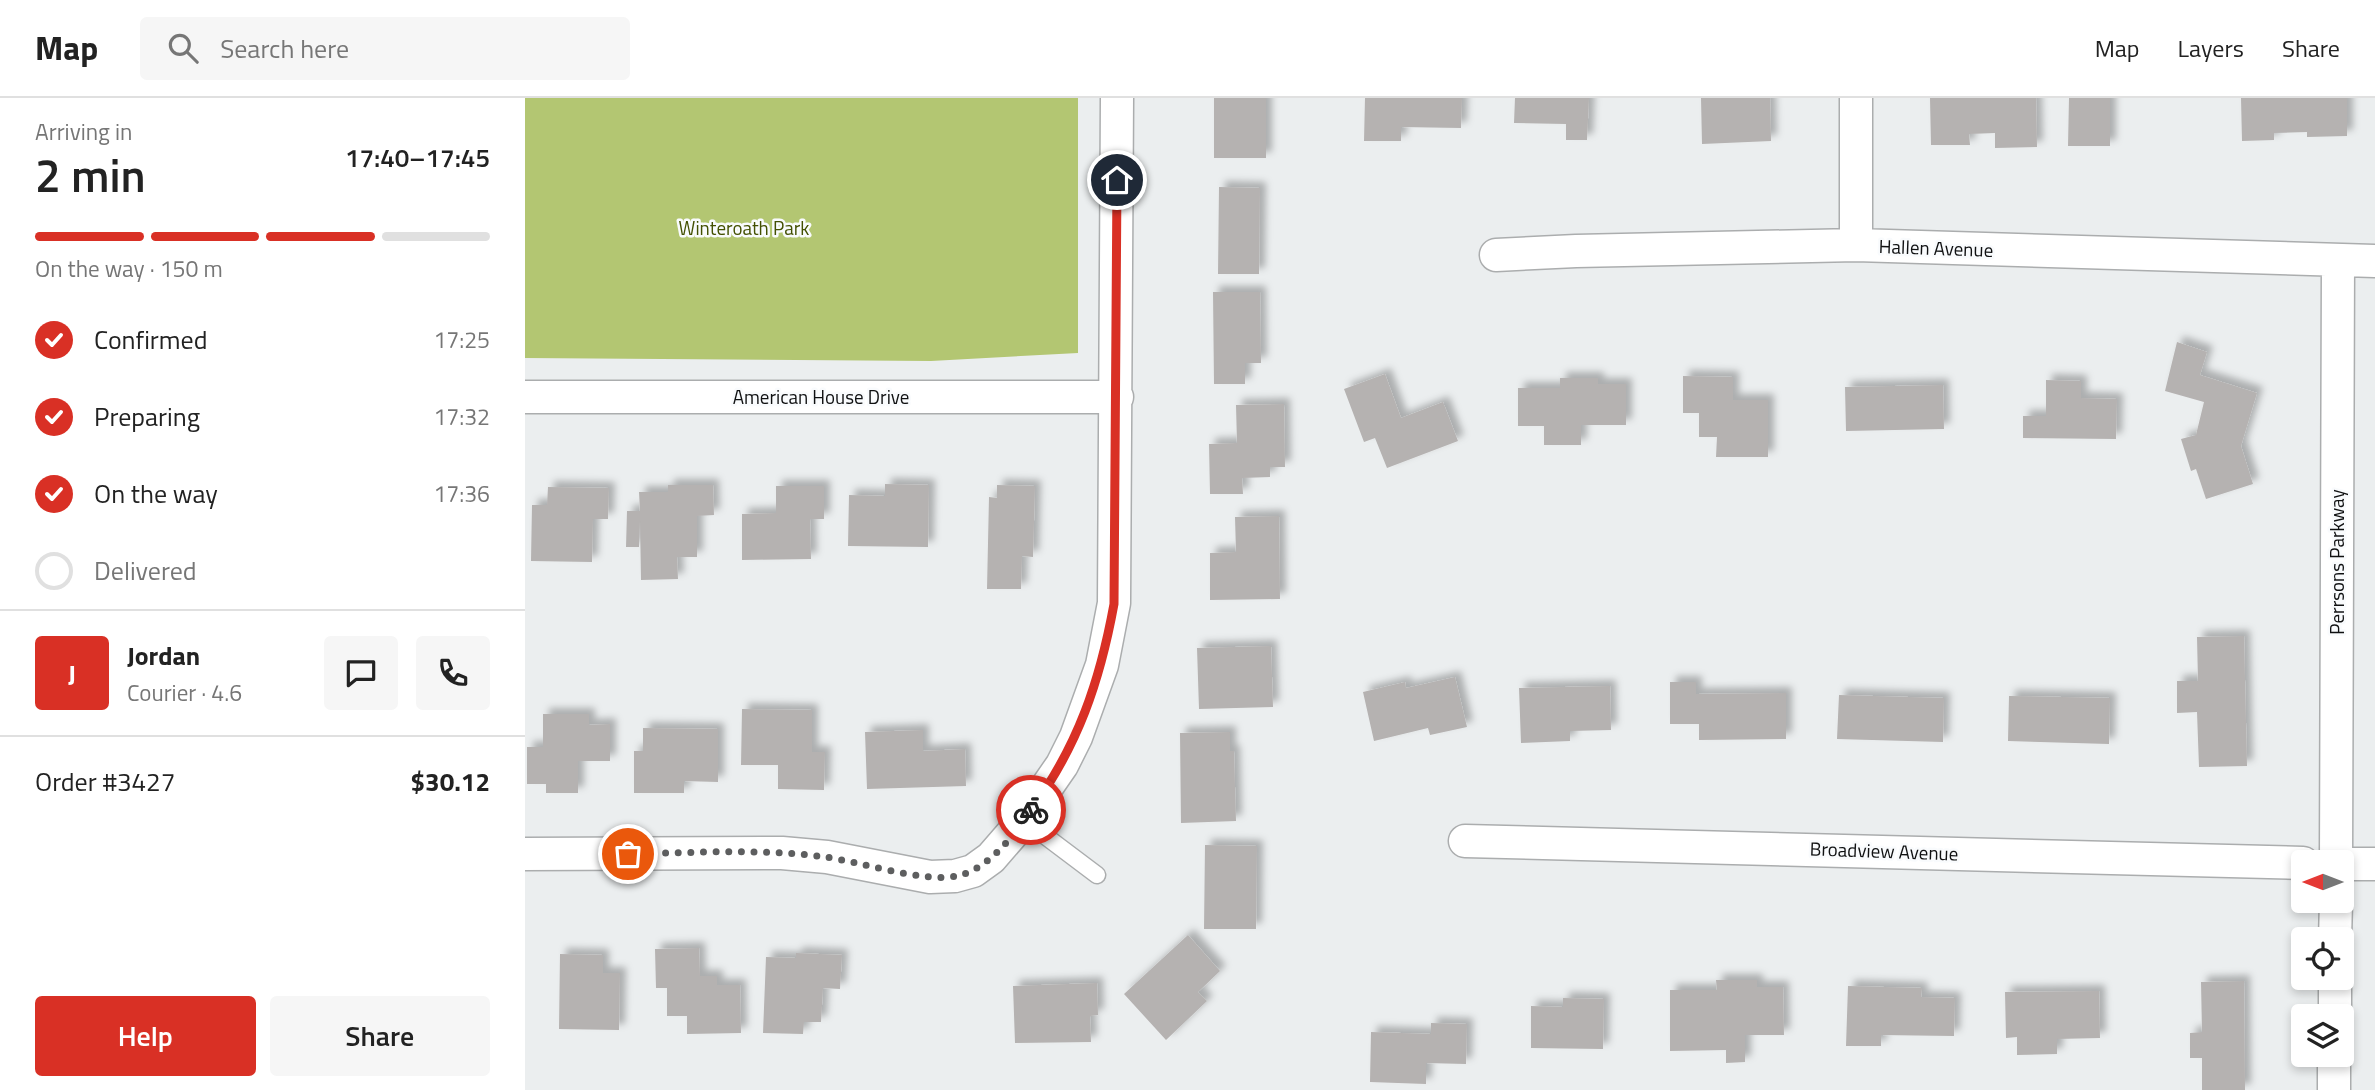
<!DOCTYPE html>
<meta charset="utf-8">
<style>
body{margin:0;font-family:"Titillium Web",sans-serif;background:#f6f6f6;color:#222;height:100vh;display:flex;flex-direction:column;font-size:26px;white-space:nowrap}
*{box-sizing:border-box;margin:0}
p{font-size:23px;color:#767676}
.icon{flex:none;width:38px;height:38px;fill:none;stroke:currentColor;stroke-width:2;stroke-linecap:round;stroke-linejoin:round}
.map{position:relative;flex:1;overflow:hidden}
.drawer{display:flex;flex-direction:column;background:#fff;width:525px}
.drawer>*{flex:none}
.needle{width:46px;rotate:270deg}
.controls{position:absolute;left:1766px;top:752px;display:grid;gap:14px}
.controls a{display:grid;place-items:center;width:63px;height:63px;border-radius:7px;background:#fff;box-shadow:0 4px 10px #0003;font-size:35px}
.pin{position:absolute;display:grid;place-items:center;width:60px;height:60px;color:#fff;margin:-30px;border:4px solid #fff;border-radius:50%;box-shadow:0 2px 7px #0007}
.courier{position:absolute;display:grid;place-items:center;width:70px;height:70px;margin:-35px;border:5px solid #d93025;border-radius:50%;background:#fff;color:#222;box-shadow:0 2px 9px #0007}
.headline em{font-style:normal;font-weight:600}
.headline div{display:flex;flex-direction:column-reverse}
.headline{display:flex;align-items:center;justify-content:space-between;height:119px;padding:0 35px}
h1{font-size:46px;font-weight:600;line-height:52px}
.bar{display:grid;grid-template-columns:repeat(4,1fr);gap:10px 7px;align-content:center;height:84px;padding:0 35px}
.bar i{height:9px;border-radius:5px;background:#e0e0e0}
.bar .selected{background:#d93025}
.bar p{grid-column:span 4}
.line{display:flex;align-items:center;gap:18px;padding:0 35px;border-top:2px solid #e0e0e0}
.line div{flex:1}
.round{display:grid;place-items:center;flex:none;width:74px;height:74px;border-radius:7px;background:#f6f6f6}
ol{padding:0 35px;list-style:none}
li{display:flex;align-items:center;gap:21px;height:77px}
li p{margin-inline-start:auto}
li .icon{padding:7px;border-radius:50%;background:#d93025;color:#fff;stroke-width:4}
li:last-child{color:#767676}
li i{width:38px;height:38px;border:4px solid #e0e0e0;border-radius:50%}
.button{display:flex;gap:14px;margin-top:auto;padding:14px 35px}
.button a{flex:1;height:80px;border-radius:7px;background:#d93025;color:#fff;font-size:28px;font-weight:600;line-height:80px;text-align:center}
.button a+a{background:#f6f6f6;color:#222}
header{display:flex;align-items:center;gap:42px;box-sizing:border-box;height:98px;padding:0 35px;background:#fff;border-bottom:2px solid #e0e0e0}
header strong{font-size:33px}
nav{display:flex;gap:38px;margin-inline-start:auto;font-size:24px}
.search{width:490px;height:63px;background:#f6f6f6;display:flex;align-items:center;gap:18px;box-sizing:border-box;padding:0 24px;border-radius:7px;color:#767676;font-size:26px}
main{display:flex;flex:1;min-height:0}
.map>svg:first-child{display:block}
</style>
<header>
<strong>Map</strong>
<div class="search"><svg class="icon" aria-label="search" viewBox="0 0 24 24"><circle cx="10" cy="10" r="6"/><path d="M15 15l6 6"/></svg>Search here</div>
<nav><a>Map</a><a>Layers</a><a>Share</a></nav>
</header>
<main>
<section class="drawer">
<div class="headline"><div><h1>2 min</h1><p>Arriving in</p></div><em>17:40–17:45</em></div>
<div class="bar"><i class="selected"></i><i class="selected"></i><i class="selected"></i><i></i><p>On the way · 150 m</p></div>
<ol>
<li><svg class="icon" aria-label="check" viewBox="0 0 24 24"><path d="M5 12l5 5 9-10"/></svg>Confirmed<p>17:25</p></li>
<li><svg class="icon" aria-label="check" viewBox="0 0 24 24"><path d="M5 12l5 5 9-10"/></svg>Preparing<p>17:32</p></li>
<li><svg class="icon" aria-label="check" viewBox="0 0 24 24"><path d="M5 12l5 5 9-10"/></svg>On the way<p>17:36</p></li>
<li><i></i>Delivered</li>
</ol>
<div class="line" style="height:126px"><b class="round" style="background:#d93025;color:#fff">J</b><div><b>Jordan</b><p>Courier · 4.6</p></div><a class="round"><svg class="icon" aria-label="chat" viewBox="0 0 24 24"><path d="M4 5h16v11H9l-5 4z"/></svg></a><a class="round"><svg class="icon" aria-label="phone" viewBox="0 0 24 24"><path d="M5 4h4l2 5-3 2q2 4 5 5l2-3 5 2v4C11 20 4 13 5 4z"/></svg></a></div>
<div class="line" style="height:91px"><div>Order #3427</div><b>$30.12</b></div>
<div class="button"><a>Help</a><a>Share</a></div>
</section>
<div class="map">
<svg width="1850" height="992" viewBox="0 0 1850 992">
<defs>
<filter id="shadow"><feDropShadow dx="6" dy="-6" stdDeviation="3.5" flood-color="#0004"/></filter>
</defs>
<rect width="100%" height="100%" fill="#ebeeef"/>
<path fill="#b3c672" d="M 0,0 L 553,0 L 553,255 L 406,263 L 0,260 Z"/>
<path fill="#b5b2b1" filter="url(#shadow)" d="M 689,0 L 741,0 L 741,60 L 689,60 Z
M 840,0 L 937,0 L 936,30 L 876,29 L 876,43 L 839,43 Z
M 990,0 L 1064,0 L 1062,42 L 1041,42 L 1041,26 L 989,25 Z
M 1176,0 L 1245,0 L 1246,43 L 1177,46 Z
M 1405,0 L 1511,0 L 1512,49 L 1470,50 L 1470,35 L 1444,36 L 1445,47 L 1406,47 Z
M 1544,0 L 1585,0 L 1585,48 L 1543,48 Z
M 1716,0 L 1822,0 L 1822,38 L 1782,39 L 1782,34 L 1749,35 L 1749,42 L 1717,43 Z
M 694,89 L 735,90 L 734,176 L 693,176 Z
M 688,194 L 735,194 L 736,265 L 720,265 L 720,286 L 689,286 Z
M 1652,244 L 1682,254 L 1675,277 L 1732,295 L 1716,348 L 1728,386 L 1681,401 L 1671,371 L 1666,373 L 1656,341 L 1671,337 L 1679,304 L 1640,293 Z
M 860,276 L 876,320 L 918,304 L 933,343 L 862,370 L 850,340 L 839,344 L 819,291 Z
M 1158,278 L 1208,279 L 1208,302 L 1243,302 L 1243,359 L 1191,359 L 1192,339 L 1174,339 L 1174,315 L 1158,315 Z
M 1035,280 L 1073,280 L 1073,286 L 1101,286 L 1101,327 L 1056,327 L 1056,347 L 1019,347 L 1019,328 L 993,328 L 993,290 L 1035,290 Z
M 1521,282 L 1556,283 L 1556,300 L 1592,301 L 1591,341 L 1498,340 L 1498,318 L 1521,318 Z
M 1418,287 L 1419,331 L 1321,333 L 1320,289 Z
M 759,306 L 760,369 L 745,369 L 745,379 L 717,380 L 718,396 L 685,396 L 684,346 L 712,345 L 711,307 Z
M 360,386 L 404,387 L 403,449 L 323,448 L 324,397 L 360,398 Z
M 143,387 L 188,387 L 189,417 L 172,418 L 172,459 L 152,459 L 153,481 L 116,482 L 115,423 L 114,449 L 101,449 L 102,413 L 115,413 L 114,394 L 143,394 Z
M 472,387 L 510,388 L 508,459 L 497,458 L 496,491 L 462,491 L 464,399 L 472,400 Z
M 251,388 L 299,388 L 299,421 L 285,421 L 286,461 L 217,462 L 217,416 L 251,415 Z
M 23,389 L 84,390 L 83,421 L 68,421 L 67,464 L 6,463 L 7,407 L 22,407 Z
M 754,418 L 755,501 L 685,502 L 685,455 L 711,454 L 710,419 Z
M 1719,538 L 1722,668 L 1674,669 L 1672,614 L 1652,615 L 1652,583 L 1673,583 L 1672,539 Z
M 746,548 L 748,609 L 674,611 L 672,550 Z
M 930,579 L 942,629 L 905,637 L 903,630 L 849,643 L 838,594 L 880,584 L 881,590 Z
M 1145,584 L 1171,584 L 1171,596 L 1261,595 L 1261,641 L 1174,642 L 1174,626 L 1145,626 Z
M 1085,588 L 1086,632 L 1045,633 L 1045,643 L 996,645 L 994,590 Z
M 1314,597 L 1419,600 L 1418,644 L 1312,641 Z
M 1484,598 L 1585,600 L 1584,646 L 1483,643 Z
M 217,611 L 287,612 L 287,654 L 300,654 L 299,692 L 253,691 L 253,667 L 216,667 Z
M 18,616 L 64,616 L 64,627 L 85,626 L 85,663 L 53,663 L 53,695 L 21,695 L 21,686 L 2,686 L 2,649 L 18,649 Z
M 118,630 L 193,631 L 193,684 L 159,683 L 159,695 L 109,695 L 109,653 L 118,653 Z
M 398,632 L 398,653 L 440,651 L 441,688 L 342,691 L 340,634 Z
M 705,634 L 705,653 L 709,653 L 711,723 L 656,725 L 655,635 Z
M 680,747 L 732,748 L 731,831 L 679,831 Z
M 663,837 L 695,873 L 673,894 L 682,903 L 641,942 L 599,896 Z
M 174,850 L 175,878 L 192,878 L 192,887 L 215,887 L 216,935 L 162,936 L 162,918 L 142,918 L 142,890 L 131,890 L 130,851 Z
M 271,855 L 317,857 L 315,891 L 298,890 L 296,924 L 279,924 L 278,936 L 238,935 L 241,859 L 271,860 Z
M 35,856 L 78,857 L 78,875 L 95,875 L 94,932 L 34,931 Z
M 1191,882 L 1232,882 L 1232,889 L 1258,889 L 1259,937 L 1220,937 L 1220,964 L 1201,965 L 1201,952 L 1145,953 L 1145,892 L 1192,892 Z
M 1719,883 L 1720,992 L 1677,992 L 1677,960 L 1665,960 L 1665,935 L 1677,934 L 1676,884 Z
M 572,885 L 573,917 L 565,918 L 566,944 L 490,945 L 488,888 Z
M 1323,888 L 1397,890 L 1396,899 L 1430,900 L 1429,938 L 1356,937 L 1356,948 L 1321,948 Z
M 1574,893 L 1575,940 L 1532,941 L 1532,956 L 1492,957 L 1492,939 L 1481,940 L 1480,894 Z
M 1038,900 L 1079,901 L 1078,951 L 1006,950 L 1006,908 L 1038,909 Z
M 906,925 L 942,926 L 941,966 L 901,965 L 901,986 L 845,984 L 846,934 L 906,936 Z"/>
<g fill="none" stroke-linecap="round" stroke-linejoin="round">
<defs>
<path id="service" d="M 499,722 L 572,777"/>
<path id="minor" d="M 1331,0 L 1331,147
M 971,157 L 1051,153 L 1331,147 L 1850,163
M 0,299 L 592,299
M 940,743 L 1778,765
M 0,756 L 257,755 L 302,759 L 405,779 L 430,778 L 448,773 L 466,760 L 499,722 L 537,667 L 551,639 L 577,567 L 589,505 L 592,0
M 1811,765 L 1813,163
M 1816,766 L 1850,766
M 1810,842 L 1811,803
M 1810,919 L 1810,880
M 1809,992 L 1809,957"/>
</defs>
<use href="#service" stroke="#abadae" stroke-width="19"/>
<use href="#minor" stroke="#abadae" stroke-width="35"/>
<use href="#service" stroke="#fff" stroke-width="16"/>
<use href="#minor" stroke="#fff" stroke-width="32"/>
</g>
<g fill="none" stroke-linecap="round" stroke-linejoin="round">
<path stroke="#5d5e5f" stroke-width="7" stroke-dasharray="0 12.6" d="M 103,756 C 168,755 235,750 300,759 C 337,764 398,785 432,778 C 464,771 488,738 506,712"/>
<path stroke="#d93025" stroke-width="9" d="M 506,712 C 553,648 575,583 589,506 L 592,82"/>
</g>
<g text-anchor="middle" stroke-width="5" stroke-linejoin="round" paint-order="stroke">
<g font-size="19" fill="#435002" stroke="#f9fbfd">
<text x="219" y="137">Winteroath Park</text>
</g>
<g font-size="19" fill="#101112" stroke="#f9fbfd">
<text transform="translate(1411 150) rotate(2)" y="7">Hallen Avenue</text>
<text x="296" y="306">American House Drive</text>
<text transform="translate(1812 464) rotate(-90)" y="7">Perrsons Parkway</text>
<text transform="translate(1359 753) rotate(2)" y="7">Broadview Avenue</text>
</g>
</g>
</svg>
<div class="controls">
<a><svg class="needle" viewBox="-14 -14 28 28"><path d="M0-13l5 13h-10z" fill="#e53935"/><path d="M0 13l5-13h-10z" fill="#767676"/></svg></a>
<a><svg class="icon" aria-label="locate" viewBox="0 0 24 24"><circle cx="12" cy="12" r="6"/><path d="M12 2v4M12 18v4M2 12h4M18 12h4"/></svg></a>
<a><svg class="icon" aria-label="layers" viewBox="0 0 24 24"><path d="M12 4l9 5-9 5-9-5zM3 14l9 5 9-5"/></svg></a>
</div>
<div class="pin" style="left:103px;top:756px;background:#ea580c"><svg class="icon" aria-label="bag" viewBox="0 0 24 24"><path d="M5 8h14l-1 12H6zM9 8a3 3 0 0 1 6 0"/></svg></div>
<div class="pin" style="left:592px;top:82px;background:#1f2937"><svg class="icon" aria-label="home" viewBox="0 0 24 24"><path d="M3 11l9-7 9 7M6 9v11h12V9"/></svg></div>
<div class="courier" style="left:506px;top:712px"><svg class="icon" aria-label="bike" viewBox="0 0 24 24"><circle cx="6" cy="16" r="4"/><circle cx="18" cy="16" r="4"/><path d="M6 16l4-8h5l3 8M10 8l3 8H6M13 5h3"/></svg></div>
</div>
</main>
